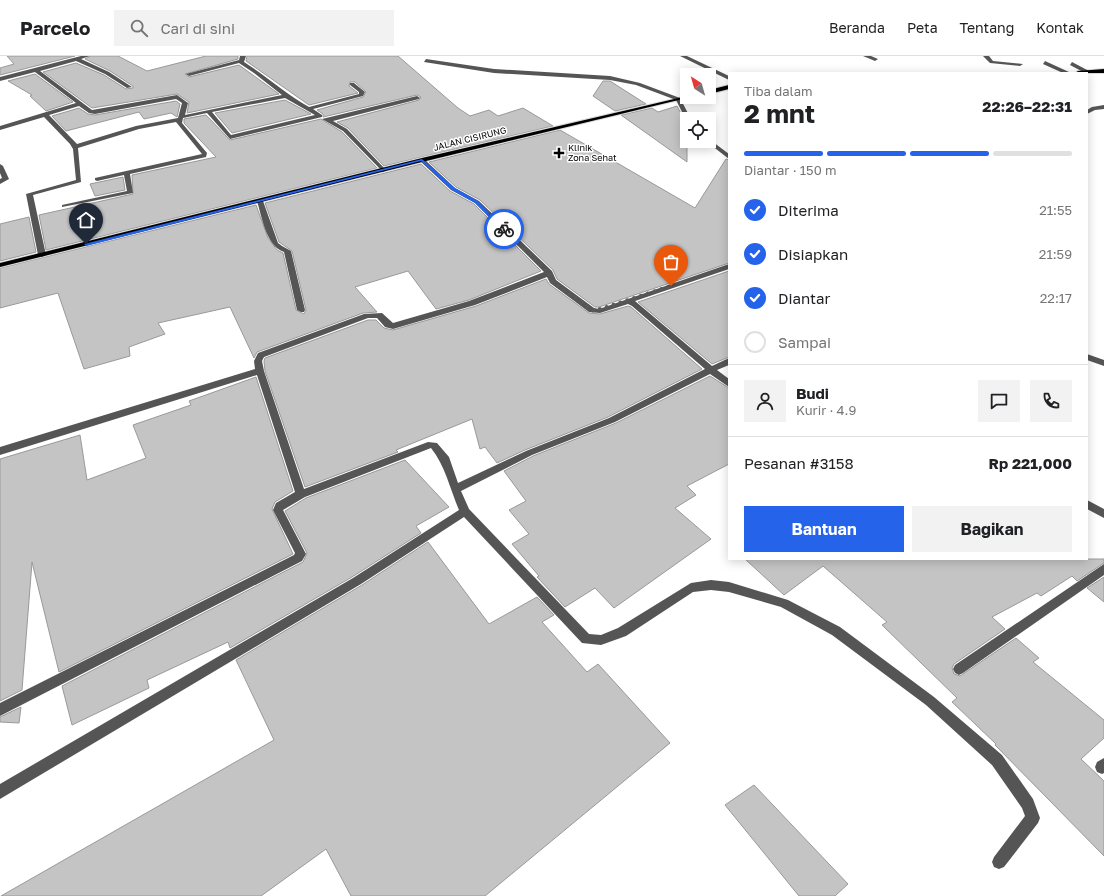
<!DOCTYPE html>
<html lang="id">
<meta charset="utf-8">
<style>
body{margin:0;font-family:"Golos Text",sans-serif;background:#f2f2f2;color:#202124;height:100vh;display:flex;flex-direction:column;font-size:15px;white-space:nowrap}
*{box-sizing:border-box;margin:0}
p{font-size:13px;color:#757577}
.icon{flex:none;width:22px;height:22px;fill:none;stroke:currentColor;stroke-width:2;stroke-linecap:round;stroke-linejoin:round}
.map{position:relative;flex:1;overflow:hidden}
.side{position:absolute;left:728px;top:16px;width:360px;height:488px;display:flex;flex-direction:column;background:#fff;border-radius:0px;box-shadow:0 2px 10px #0003}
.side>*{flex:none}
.needle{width:26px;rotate:323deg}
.buttons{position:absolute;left:680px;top:12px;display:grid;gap:8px}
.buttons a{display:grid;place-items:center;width:36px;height:36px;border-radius:0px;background:#fff;box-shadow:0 2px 10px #0003;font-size:20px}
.pin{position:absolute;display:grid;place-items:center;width:34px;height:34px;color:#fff;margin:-41px -17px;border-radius:50% 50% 50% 0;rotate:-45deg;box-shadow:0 0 4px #0007}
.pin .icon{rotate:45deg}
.courier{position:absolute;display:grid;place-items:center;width:40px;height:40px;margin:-20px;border:3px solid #2563eb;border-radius:50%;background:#fff;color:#222;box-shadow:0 1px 5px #0007}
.headline em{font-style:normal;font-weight:700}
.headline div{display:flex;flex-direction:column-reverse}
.headline{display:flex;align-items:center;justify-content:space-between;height:68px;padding:0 16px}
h1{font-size:26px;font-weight:700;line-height:30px}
.bar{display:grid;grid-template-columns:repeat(4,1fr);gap:6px 4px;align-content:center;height:48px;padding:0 16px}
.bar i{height:5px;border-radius:3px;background:#e0e0e0}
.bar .selected{background:#2563eb}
.bar p{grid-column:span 4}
.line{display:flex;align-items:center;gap:10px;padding:0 16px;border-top:1px solid #e0e0e0}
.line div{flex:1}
.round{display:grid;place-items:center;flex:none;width:42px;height:42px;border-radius:0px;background:#f2f2f2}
ol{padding:0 16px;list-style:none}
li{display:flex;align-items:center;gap:12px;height:44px}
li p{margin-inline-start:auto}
li .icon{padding:4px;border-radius:50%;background:#2563eb;color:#fff;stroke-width:4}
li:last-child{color:#757577}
li i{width:22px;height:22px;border:2px solid #e0e0e0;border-radius:50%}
.action{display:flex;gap:8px;margin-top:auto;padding:8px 16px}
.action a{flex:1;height:46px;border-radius:0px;background:#2563eb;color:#fff;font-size:16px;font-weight:700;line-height:46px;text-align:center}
.action a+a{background:#f2f2f2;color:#202124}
header{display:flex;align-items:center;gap:24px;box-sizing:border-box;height:56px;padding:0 20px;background:#fff;border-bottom:1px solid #e0e0e0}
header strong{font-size:19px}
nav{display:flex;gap:22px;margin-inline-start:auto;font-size:14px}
.search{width:280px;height:36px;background:#f2f2f2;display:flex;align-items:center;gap:10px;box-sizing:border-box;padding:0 14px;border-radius:0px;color:#757577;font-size:15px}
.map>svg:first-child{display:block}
</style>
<header>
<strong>Parcelo</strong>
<div class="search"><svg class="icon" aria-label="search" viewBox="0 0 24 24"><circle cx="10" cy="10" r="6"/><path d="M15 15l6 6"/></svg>Cari di sini</div>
<nav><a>Beranda</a><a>Peta</a><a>Tentang</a><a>Kontak</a></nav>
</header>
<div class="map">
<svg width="1104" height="840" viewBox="0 0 1104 840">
<rect width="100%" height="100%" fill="#fff"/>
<path fill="#c4c4c4" stroke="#999" d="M 7,0 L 75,0 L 0,19 L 0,12 L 14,8 Z
M 91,0 L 118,0 L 147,15 L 206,0 L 238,0 L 238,3 L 185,18 L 189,21 L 239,9 L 279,38 L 187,57 L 189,46 L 177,38 L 92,52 L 43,16 L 76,7 L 104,19 L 126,33 L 133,32 L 133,30 L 110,15 L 85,3 Z
M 247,0 L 398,0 L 458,52 L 470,60 L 489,54 L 498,60 L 523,52 L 553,70 L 384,110 L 348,72 L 337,66 L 419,44 L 421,41 L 417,39 L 323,61 L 323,58 L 317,54 L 363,41 L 366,36 L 355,26 L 350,26 L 349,30 L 358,37 L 309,49 L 246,5 Z
M 35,18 L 73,46 L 46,55 L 30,40 L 32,39 L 8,25 Z
M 603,25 L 610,25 L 646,48 L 615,55 L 593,40 Z
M 285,44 L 311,58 L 232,77 L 215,57 Z
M 176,45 L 180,48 L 177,61 L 171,57 L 144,63 L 139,56 L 66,75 L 52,60 L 79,52 L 88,58 L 95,59 Z
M 677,50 L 685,65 L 687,65 L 687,106 L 621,59 L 652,52 L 658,56 Z
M 206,59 L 230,84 L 321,63 L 342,76 L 377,112 L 46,194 L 39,159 L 133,138 L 132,119 L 216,101 L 184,67 L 184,63 Z
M 560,74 L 695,152 L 726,103 L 729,104 L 729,207 L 599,251 L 595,251 L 557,223 L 553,214 L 480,144 L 456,131 L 429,106 Z
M 421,108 L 450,135 L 474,148 L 541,215 L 469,244 L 436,253 L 408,215 L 355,231 L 377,256 L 363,257 L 257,296 L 254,302 L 230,251 L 158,267 L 165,278 L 129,291 L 130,300 L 84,313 L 58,237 L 0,252 L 0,212 L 256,149 L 268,182 L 277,194 L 283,197 L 296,254 L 304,258 L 306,254 L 292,195 L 279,186 L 265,147 Z
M 123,121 L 125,134 L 95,140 L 90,128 Z
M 29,161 L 36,196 L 0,205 L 0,168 Z
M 729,215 L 729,301 L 712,308 L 638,246 Z
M 546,223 L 549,228 L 589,257 L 600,258 L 628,250 L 631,251 L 702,313 L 608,361 L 525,394 L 497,407 L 485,391 L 480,393 L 472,363 L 396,394 L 398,396 L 305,431 L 265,315 L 264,305 L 265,302 L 368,264 L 376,264 L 384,272 L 393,274 L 476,250 Z
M 710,320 L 729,332 L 729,408 L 687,430 L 696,439 L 675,452 L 711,483 L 614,552 L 595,532 L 565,551 L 537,521 L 539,520 L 512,488 L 529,478 L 509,454 L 526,445 L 504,415 L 533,400 L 616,367 Z
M 256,321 L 293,435 L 275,446 L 272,453 L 293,498 L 59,616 L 32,506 L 22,634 L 0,645 L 0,403 L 80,379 L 87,424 L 146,402 L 133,369 L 191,349 L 189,345 Z
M 405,404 L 449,451 L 416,470 L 421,477 L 352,521 L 230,592 L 228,586 L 147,624 L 149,632 L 72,669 L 62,630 L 303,506 L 307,497 L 285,455 L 306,442 Z
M 428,486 L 489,568 L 537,541 L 554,559 L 542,566 L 587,616 L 598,608 L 670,687 L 485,840 L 351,840 L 326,793 L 261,840 L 1,840 L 274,684 L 236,604 L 362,529 Z
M 745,503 L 1104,503 L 1104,507 L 1077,525 L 1072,520 L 1041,540 L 1037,537 L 992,561 L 1005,573 L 954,608 L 952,612 L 954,618 L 960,620 L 1016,582 L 1039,602 L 1033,606 L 1104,664 L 1104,682 L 1081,703 L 1104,725 L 1104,800 L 995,689 L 996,688 L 952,646 L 957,642 L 882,569 L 887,566 L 823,510 L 784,539 Z
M 1104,521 L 1104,546 L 1087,532 Z
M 21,651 L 19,667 L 0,666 L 0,661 Z
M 754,729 L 848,828 L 835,840 L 799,840 L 725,749 Z"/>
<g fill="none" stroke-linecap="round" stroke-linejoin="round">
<defs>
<path id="major" d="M 1104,13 L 1104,17 L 1075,17 L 1078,15 Z
M 729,29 L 729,33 L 709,38 L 709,34 Z
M 687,40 L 687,41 L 691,41 L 422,106 L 0,211 L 0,207 L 422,102 Z"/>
</defs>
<use href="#major" stroke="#dbdbdb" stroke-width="2"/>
<path fill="#555" fill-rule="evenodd" d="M 81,0 L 90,0 L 81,3 L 109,16 L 132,31 L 127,32 L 105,18 L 76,5 L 40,15 L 92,54 L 177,39 L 188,47 L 185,59 L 282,39 L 254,17 L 239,7 L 189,20 L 186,18 L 239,4 L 240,0 L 246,0 L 244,6 C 266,20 286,38 309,51 L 359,38 L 359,36 L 350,29 L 350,27 L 354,27 L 365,36 L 363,40 L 313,53 L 322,59 L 322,61 L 230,83 L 207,57 L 183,62 L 182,67 L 207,97 L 206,101 L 130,118 L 133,137 L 62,151 L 62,149 L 127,135 L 124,119 L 97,125 L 95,124 L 95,122 L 202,98 L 176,66 L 139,73 L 78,92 L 81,126 L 33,139 L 46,199 L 42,201 L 38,199 L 26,138 L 76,124 L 73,93 L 70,88 L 44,61 L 0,74 L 0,70 L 76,47 L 35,16 L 0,25 L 0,21 ZM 285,42 L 315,59 L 231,79 L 212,56 ZM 176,43 L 182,47 L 178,62 L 136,70 L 77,88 L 49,59 L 79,50 L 89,57 L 95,58 Z
M 680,0 L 687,0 L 729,20 L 729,24 Z
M 863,0 L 871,0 L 878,3 L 875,5 Z
M 983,0 L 989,0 L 993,5 L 1023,8 L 1020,10 L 990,7 Z
M 426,3 L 494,13 L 610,20 L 640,27 L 680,42 L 691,63 L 686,64 L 676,44 L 636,29 L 610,24 L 494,17 L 424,6 Z
M 1045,5 L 1069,16 L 1070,17 L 1063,17 L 1043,8 Z
M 1072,6 L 1089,15 L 1090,16 L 1085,17 L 1070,9 Z
M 417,40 L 420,42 L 419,43 L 333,65 L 347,73 L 385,113 L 385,115 L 383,116 L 343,75 L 322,63 Z
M 1104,49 L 1104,53 L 1095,54 L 1087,58 L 1087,54 L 1092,51 Z
M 709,83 L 729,98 L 729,103 L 707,86 L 706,85 L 709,85 Z
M 420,103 L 424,103 L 455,132 L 479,145 L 552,215 L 556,224 L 594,252 L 599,253 L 729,208 L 729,213 L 635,245 L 712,310 L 729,302 L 729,309 L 717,314 L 729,323 L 729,331 L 710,318 L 615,366 L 532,399 L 461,435 L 469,453 L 589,578 L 601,579 L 618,572 L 691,527 L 711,524 L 729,526 L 788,544 L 840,571 L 934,641 L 1002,699 L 1033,743 L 1040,762 L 1038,767 L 1004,811 L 999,813 L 994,811 L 992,806 L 994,801 L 1025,760 L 1022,752 L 992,709 L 926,649 L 832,579 L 781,551 L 729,536 L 711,534 L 693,536 L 626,580 L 601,589 L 582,587 L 464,461 L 361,528 L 0,743 L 0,728 L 353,522 L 459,454 C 450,433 445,409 431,392 L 305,441 L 283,454 L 306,498 L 302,505 L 0,660 L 0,647 L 294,499 L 295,497 L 273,454 L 276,447 L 295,436 L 257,319 L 0,399 L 0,391 L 255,313 L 254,305 L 258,297 L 364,258 L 382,257 L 393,267 L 469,245 L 544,216 L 475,147 L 451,134 L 420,105 ZM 547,221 L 550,227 L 589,256 L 600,257 L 628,248 L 632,250 L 705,313 L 609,362 L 526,395 L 458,427 L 449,401 L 437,387 L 428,386 L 304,433 L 264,315 L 262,305 L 264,301 L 368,262 L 377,262 L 385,271 L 393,273 L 475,249 Z
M 0,108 L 3,110 L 9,123 L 0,128 L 0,123 L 2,122 L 0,117 Z
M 260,143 L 263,145 L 278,187 L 282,190 L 291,195 L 305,254 L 304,256 L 301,256 L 297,254 L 284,196 C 266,190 262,161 257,145 Z
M 1087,298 L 1104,304 L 1104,310 L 1087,304 Z
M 1087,444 L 1104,453 L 1104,462 L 1087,453 Z
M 1104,508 L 1104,519 L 963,617 L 959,619 L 955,617 L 953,613 L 955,609 Z
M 1104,702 L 1104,717 L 1102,718 L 1097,716 L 1095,711 L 1097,706 Z"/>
<use href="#major" fill="#000" fill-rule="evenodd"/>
</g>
<path fill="#2563eb" d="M 422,103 L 455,132 L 478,145 L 505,174 L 502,174 L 475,147 L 452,134 L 421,105 L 86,190 L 84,188 Z"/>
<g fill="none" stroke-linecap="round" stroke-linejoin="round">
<path stroke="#595959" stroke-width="4" stroke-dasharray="0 7.2" d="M 504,173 L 549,217 L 552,226 L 594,255 L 671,230"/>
</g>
<path fill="#000" stroke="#fff" stroke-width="1.5" d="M557 91h4v4h4v4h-4v4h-4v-4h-4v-4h4z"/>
<g text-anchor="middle" stroke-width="3" stroke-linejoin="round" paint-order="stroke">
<g font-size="9" fill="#000" stroke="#fff">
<text transform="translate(470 83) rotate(-14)" y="3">JALAN CISIRUNG</text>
</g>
<g font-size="9" fill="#000" stroke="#fff" text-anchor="start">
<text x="568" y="95">Klinik<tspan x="568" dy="10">Zona Sehat</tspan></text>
</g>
</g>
</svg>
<div class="buttons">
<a><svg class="needle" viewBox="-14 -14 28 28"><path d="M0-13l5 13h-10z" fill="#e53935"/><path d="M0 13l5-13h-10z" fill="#757577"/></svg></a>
<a><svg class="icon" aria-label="locate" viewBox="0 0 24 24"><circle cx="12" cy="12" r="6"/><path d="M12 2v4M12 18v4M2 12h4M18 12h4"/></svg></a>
</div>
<div class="pin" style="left:671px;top:230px;background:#ea580c"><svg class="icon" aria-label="bag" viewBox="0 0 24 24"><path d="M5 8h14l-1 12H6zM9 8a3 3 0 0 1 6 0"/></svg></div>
<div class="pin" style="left:86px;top:188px;background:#1f2937"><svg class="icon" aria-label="home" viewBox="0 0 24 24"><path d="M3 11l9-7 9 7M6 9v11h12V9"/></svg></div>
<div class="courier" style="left:504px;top:173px"><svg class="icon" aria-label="bike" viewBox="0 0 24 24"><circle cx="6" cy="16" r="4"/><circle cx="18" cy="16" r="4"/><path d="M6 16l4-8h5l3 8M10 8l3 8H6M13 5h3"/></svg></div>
<section class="side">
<div class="headline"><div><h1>2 mnt</h1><p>Tiba dalam</p></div><em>22:26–22:31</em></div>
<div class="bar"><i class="selected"></i><i class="selected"></i><i class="selected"></i><i></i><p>Diantar · 150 m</p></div>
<ol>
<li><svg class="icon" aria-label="check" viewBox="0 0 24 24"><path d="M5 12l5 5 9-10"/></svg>Diterima<p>21:55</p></li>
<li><svg class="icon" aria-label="check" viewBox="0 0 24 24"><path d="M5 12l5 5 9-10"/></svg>Disiapkan<p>21:59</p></li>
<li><svg class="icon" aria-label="check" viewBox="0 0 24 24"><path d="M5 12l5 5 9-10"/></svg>Diantar<p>22:17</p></li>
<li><i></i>Sampai</li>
</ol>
<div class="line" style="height:72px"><a class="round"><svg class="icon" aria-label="person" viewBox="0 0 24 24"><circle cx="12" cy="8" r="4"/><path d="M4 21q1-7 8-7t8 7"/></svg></a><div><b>Budi</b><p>Kurir · 4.9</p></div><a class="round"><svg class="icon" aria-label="chat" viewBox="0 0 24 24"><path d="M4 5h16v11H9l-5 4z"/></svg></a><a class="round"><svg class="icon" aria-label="phone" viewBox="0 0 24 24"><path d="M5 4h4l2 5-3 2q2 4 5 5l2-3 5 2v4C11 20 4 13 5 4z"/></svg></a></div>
<div class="line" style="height:52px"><div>Pesanan #3158</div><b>Rp 221,000</b></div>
<div class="action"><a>Bantuan</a><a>Bagikan</a></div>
</section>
</div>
